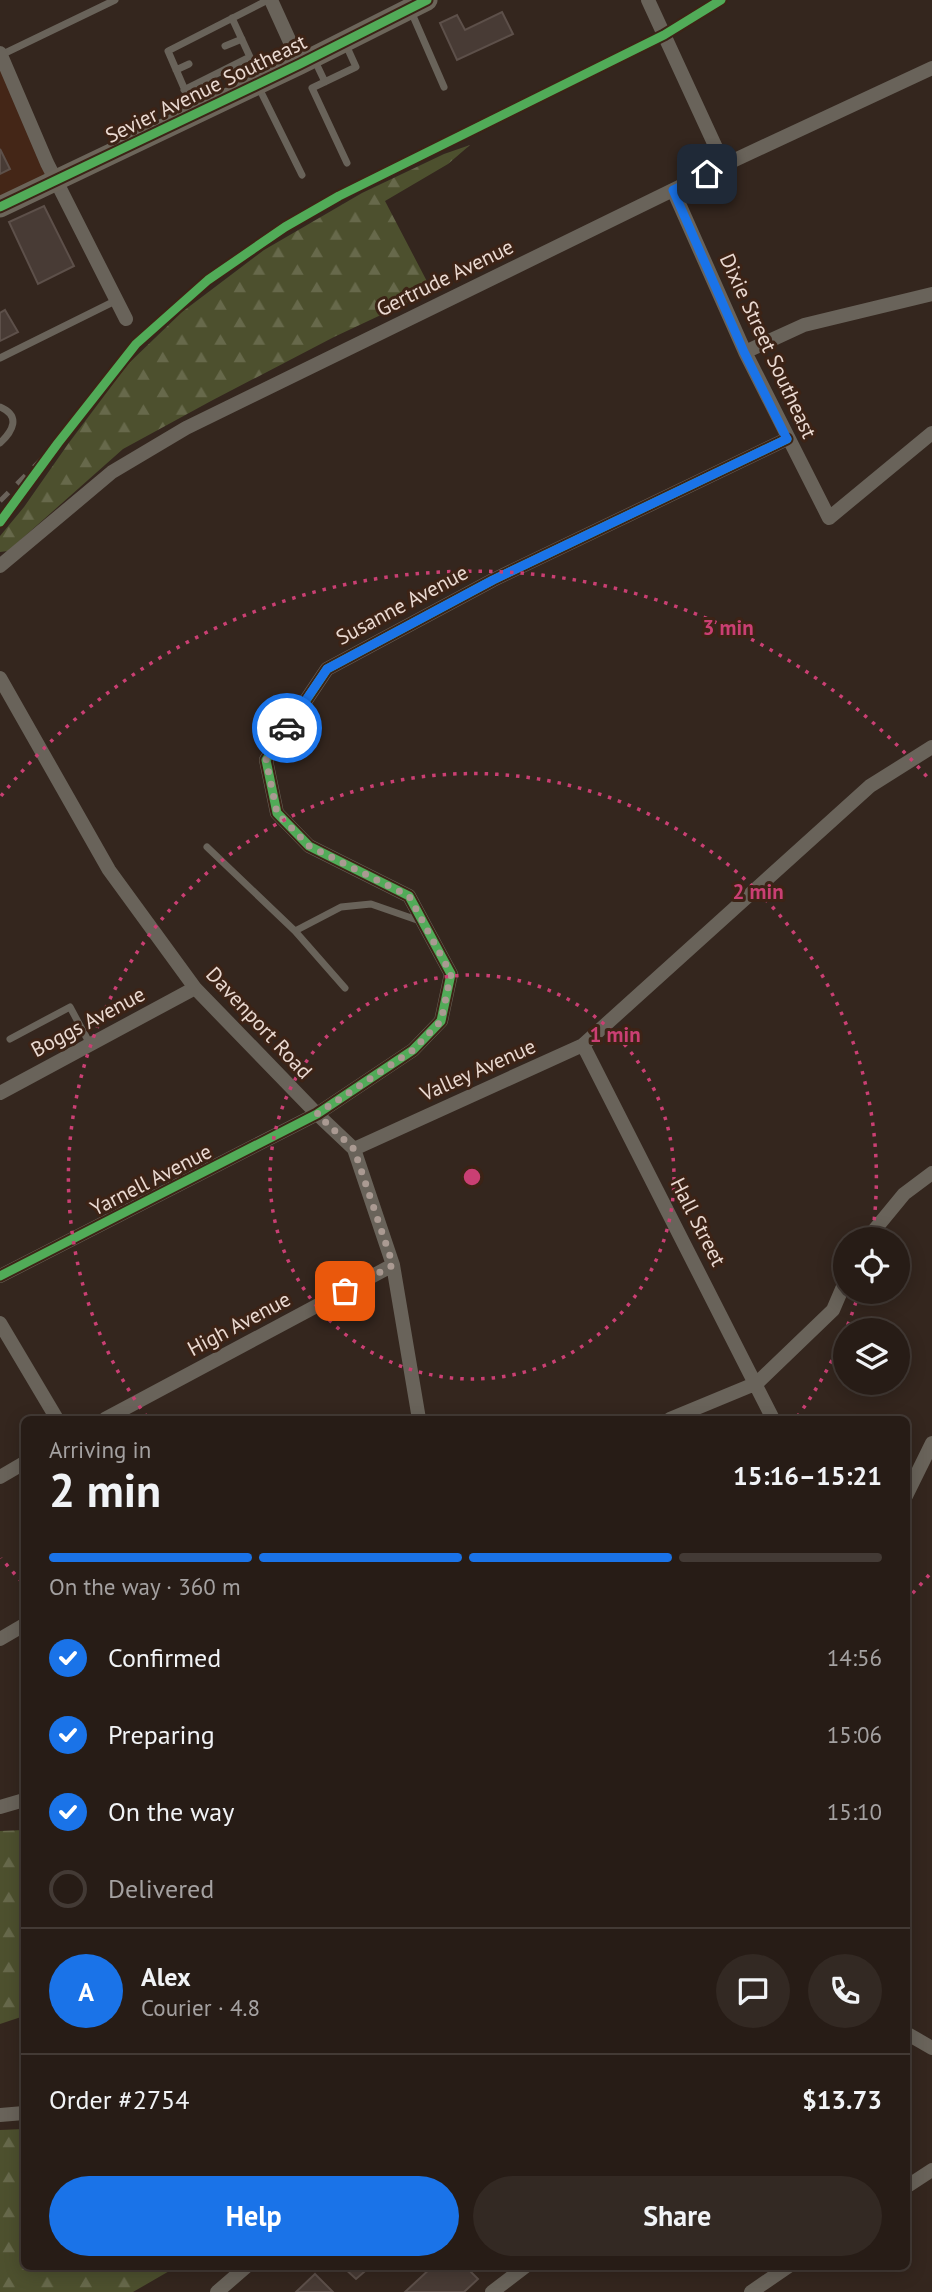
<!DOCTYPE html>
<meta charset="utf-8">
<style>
body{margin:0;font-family:"PT Sans",sans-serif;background:#332923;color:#f1f3f6;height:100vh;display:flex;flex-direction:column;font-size:26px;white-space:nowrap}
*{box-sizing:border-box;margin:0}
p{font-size:23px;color:#a4a1a1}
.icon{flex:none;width:38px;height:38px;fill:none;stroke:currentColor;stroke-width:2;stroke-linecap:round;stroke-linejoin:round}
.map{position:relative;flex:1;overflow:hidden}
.details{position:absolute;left:21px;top:1416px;width:889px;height:854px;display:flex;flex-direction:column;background:#271c16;border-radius:10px;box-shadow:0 4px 18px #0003,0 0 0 2px #433a35}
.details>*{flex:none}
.fabs{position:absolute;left:833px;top:1227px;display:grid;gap:14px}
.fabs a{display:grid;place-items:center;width:77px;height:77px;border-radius:50%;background:#271c16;box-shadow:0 4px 18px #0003,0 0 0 2px #433a35;font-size:35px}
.pin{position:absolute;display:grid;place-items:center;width:60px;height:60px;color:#fff;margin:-30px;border-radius:14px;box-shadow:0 4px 10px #0006}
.courier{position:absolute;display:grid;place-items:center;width:70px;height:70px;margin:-35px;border:5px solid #1a73e8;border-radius:50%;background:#fff;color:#222;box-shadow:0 2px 9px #0007}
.head em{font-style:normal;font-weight:700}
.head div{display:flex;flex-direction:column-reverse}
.head{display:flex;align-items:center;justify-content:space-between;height:119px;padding:0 28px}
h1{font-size:46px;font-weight:700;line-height:52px}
.bar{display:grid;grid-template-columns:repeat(4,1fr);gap:10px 7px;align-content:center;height:84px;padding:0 28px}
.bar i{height:9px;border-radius:5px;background:#433a35}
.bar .current{background:#1a73e8}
.bar p{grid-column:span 4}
.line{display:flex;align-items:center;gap:18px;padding:0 28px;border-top:2px solid #433a35}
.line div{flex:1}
.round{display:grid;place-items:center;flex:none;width:74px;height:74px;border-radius:37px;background:#332923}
ol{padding:0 28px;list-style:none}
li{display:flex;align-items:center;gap:21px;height:77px}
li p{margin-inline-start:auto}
li .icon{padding:7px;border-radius:50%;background:#1a73e8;color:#fff;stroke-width:4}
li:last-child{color:#a4a1a1}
li i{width:38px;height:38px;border:4px solid #433a35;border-radius:50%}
.primary-button{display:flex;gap:14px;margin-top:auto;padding:14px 28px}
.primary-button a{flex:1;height:80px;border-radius:42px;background:#1a73e8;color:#fff;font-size:28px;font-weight:700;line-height:80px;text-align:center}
.primary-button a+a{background:#332923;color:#f1f3f6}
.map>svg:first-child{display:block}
</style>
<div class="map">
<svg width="932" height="2292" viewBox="0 0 932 2292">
<defs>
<pattern id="forest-firs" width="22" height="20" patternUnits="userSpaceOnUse" patternTransform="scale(1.75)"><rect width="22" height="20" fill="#4d502e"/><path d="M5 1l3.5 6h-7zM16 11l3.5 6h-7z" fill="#67694b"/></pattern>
</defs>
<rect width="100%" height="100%" fill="#34261e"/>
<path fill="#442617" d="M 0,53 L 56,180 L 0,207 Z"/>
<path fill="url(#forest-firs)" d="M 470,145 L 448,164 L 385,201 L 432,291 L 334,337 L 211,401 L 123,449 L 8,551 L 0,552 L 0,536 L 24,507 L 68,444 L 128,364 L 182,312 L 264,250 L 362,193 L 444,154 Z
M 24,1830 L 24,2016 L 0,2024 L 0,1831 Z
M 24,2129 L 24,2266 L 178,2266 L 133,2292 L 0,2292 L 0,2130 Z"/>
<path fill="#483b35" stroke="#5d504a" stroke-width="2" d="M 502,12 L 513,34 L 457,60 L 440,23 L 457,15 L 465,30 Z
M 0,149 L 10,169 L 0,174 Z
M 44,206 L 74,266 L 38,284 L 9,222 Z
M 5,310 L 18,332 L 0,341 L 0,313 Z
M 342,2266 L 371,2266 L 356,2279 Z
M 433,2266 L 465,2266 L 478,2279 L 464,2292 L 405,2292 Z
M 315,2274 L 333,2292 L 296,2292 Z"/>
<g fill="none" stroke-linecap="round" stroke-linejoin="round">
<path stroke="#69635a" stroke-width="7" d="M 410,9 L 444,87
M 346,45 L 356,67 L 312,88 L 347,163
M 225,46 L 242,39
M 1,55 L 115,0
M 250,57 L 262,81
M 315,61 L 325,82
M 176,70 L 189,64
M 259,88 L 302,175
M 184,90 L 250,57 L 232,18
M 194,111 L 168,51 L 268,0
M 0,358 L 115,301
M 0,407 C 21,416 13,431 0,443
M 207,847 L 295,931
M 345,988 L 295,931 L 341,907 L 371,904 L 420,921
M 10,1039 L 70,1007 L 90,1044"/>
<path stroke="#69635a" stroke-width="14" d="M 271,0 L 300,64
M 648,0 L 724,165
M 0,53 L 47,163 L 126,319
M 673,190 L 745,352 L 829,518 L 932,433
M 745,352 L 804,325 L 932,294
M 0,566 L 112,472 L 186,428 L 724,165 L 932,68
M 0,678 L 109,870 L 195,988 L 317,1114 L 354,1149 L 393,1265 L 419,1419
M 583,1045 L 773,1419
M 0,1093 L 195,988
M 354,1149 L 583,1045 L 870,786 L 932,747
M 867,1239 L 904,1194 L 932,1173
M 0,1276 L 317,1114 L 413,1050 L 441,1021 L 451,974 L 409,896 L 309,846 L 277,813 L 266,760 L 327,669 L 493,580 L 787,439
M 0,1323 L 57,1419
M 105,1419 L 393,1265
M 670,1419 L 757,1383 L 833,1310 L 845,1282
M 0,1477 L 24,1463
M 906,1496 L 932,1443
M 0,1639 L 24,1625
M 0,1807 L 24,1800
M 906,2033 L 932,2048
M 0,2115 L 24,2113
M 906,2187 L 932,2170
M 217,2292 L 247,2266
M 492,2292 L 526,2266
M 751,2292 L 789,2266"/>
<path stroke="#6c655a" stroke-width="21" d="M 0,207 L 300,64 L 427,0"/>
<path stroke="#6a625a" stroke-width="5" stroke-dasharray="12 12" stroke-linecap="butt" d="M 0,501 L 58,443"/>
<defs>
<path id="cycleway" d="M 0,207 L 300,64 L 427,0
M 0,522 L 58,443 L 136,344 L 208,280 L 285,227 L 339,196 L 664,35 L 721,0
M 0,1276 L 317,1114 L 413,1050 L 441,1021 L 451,974 L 409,896 L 309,846 L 277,813 L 266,760 L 327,669 L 493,580 L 787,439"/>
</defs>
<use href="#cycleway" stroke="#3c2316" stroke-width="13"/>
<use href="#cycleway" stroke="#51ab58" stroke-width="9"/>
</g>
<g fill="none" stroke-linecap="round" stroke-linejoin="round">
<path stroke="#aa9a92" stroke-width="7" stroke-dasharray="0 12.6" d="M 287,728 L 266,760 L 277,813 L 309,846 L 409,896 L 451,974 L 441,1021 L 413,1050 L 317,1114 L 354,1149 L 393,1265 L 345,1291"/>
<path stroke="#1a73e8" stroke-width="9" d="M 287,728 L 327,669 L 493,580 L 787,439 L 744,352 L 673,190 L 707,174"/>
</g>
<g fill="none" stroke="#ca3f73" stroke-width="3.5" stroke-dasharray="3.5 7">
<circle cx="472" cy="1177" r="202"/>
<path d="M859 1292A404 404 0 0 1 797 1417M147 1417A404 404 0 1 1 872 1237"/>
<path d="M929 1575A606 606 0 0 1 908 1598M22 1582A606 606 0 0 1 1 1558M1 796A606 606 0 0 1 929 779"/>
</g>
<g text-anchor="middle" stroke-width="6" stroke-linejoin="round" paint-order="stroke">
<g font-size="21" fill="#ead9d1" stroke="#3c2316">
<text transform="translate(206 89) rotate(-26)" y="7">Sevier Avenue Southeast</text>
<text transform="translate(445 278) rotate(-26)" y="7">Gertrude Avenue</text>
<text transform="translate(768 346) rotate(65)" y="7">Dixie Street Southeast</text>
<text transform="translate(402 605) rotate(-28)" y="7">Susanne Avenue</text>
<text transform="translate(88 1022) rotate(-28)" y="7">Boggs Avenue</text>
<text transform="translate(259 1023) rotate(47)" y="7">Davenport Road</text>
<text transform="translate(478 1070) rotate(-24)" y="7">Valley Avenue</text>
<text transform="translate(151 1180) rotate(-27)" y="7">Yarnell Avenue</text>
<text transform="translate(698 1222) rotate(63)" y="7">Hall Street</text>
<text transform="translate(239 1324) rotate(-28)" y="7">High Avenue</text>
</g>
</g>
<circle cx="472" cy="1177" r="10" fill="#ca3f73" stroke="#3c2316" stroke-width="3.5"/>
<g font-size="21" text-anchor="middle" font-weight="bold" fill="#ca3f73" stroke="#3c2316" stroke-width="6" stroke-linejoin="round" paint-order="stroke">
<text x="728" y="635">3 min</text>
<text x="758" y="899">2 min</text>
<text x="615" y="1042">1 min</text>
</g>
</svg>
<div class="fabs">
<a><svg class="icon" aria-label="locate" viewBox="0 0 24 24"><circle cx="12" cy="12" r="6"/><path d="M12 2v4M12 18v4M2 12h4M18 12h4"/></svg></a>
<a><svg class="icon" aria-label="layers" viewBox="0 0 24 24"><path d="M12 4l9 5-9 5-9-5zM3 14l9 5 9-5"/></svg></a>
</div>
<div class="pin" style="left:345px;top:1291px;background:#ea580c"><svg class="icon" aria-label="bag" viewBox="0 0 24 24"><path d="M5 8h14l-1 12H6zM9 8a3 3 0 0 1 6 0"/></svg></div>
<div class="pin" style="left:707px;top:174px;background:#1f2937"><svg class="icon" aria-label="home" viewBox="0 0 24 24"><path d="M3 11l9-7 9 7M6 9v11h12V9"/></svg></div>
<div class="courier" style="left:287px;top:728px"><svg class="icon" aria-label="car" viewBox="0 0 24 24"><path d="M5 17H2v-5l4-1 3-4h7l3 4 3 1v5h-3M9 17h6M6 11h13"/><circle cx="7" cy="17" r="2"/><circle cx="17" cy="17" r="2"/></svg></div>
<section class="details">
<div class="head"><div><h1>2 min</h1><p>Arriving in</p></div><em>15:16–15:21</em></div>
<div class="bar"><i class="current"></i><i class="current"></i><i class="current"></i><i></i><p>On the way · 360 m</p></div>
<ol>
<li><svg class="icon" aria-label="check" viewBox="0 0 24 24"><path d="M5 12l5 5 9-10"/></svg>Confirmed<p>14:56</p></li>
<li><svg class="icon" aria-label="check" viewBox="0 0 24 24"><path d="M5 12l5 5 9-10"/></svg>Preparing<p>15:06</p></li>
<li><svg class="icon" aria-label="check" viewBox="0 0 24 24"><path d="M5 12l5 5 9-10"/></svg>On the way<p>15:10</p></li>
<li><i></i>Delivered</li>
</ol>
<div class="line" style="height:126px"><b class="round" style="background:#1a73e8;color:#fff">A</b><div><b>Alex</b><p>Courier · 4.8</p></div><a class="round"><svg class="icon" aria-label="chat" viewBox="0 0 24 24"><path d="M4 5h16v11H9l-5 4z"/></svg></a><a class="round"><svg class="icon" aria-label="phone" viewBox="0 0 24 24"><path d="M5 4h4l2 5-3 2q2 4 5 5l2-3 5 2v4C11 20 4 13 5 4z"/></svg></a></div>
<div class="line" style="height:91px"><div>Order #2754</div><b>$13.73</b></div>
<div class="primary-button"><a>Help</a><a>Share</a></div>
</section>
</div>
